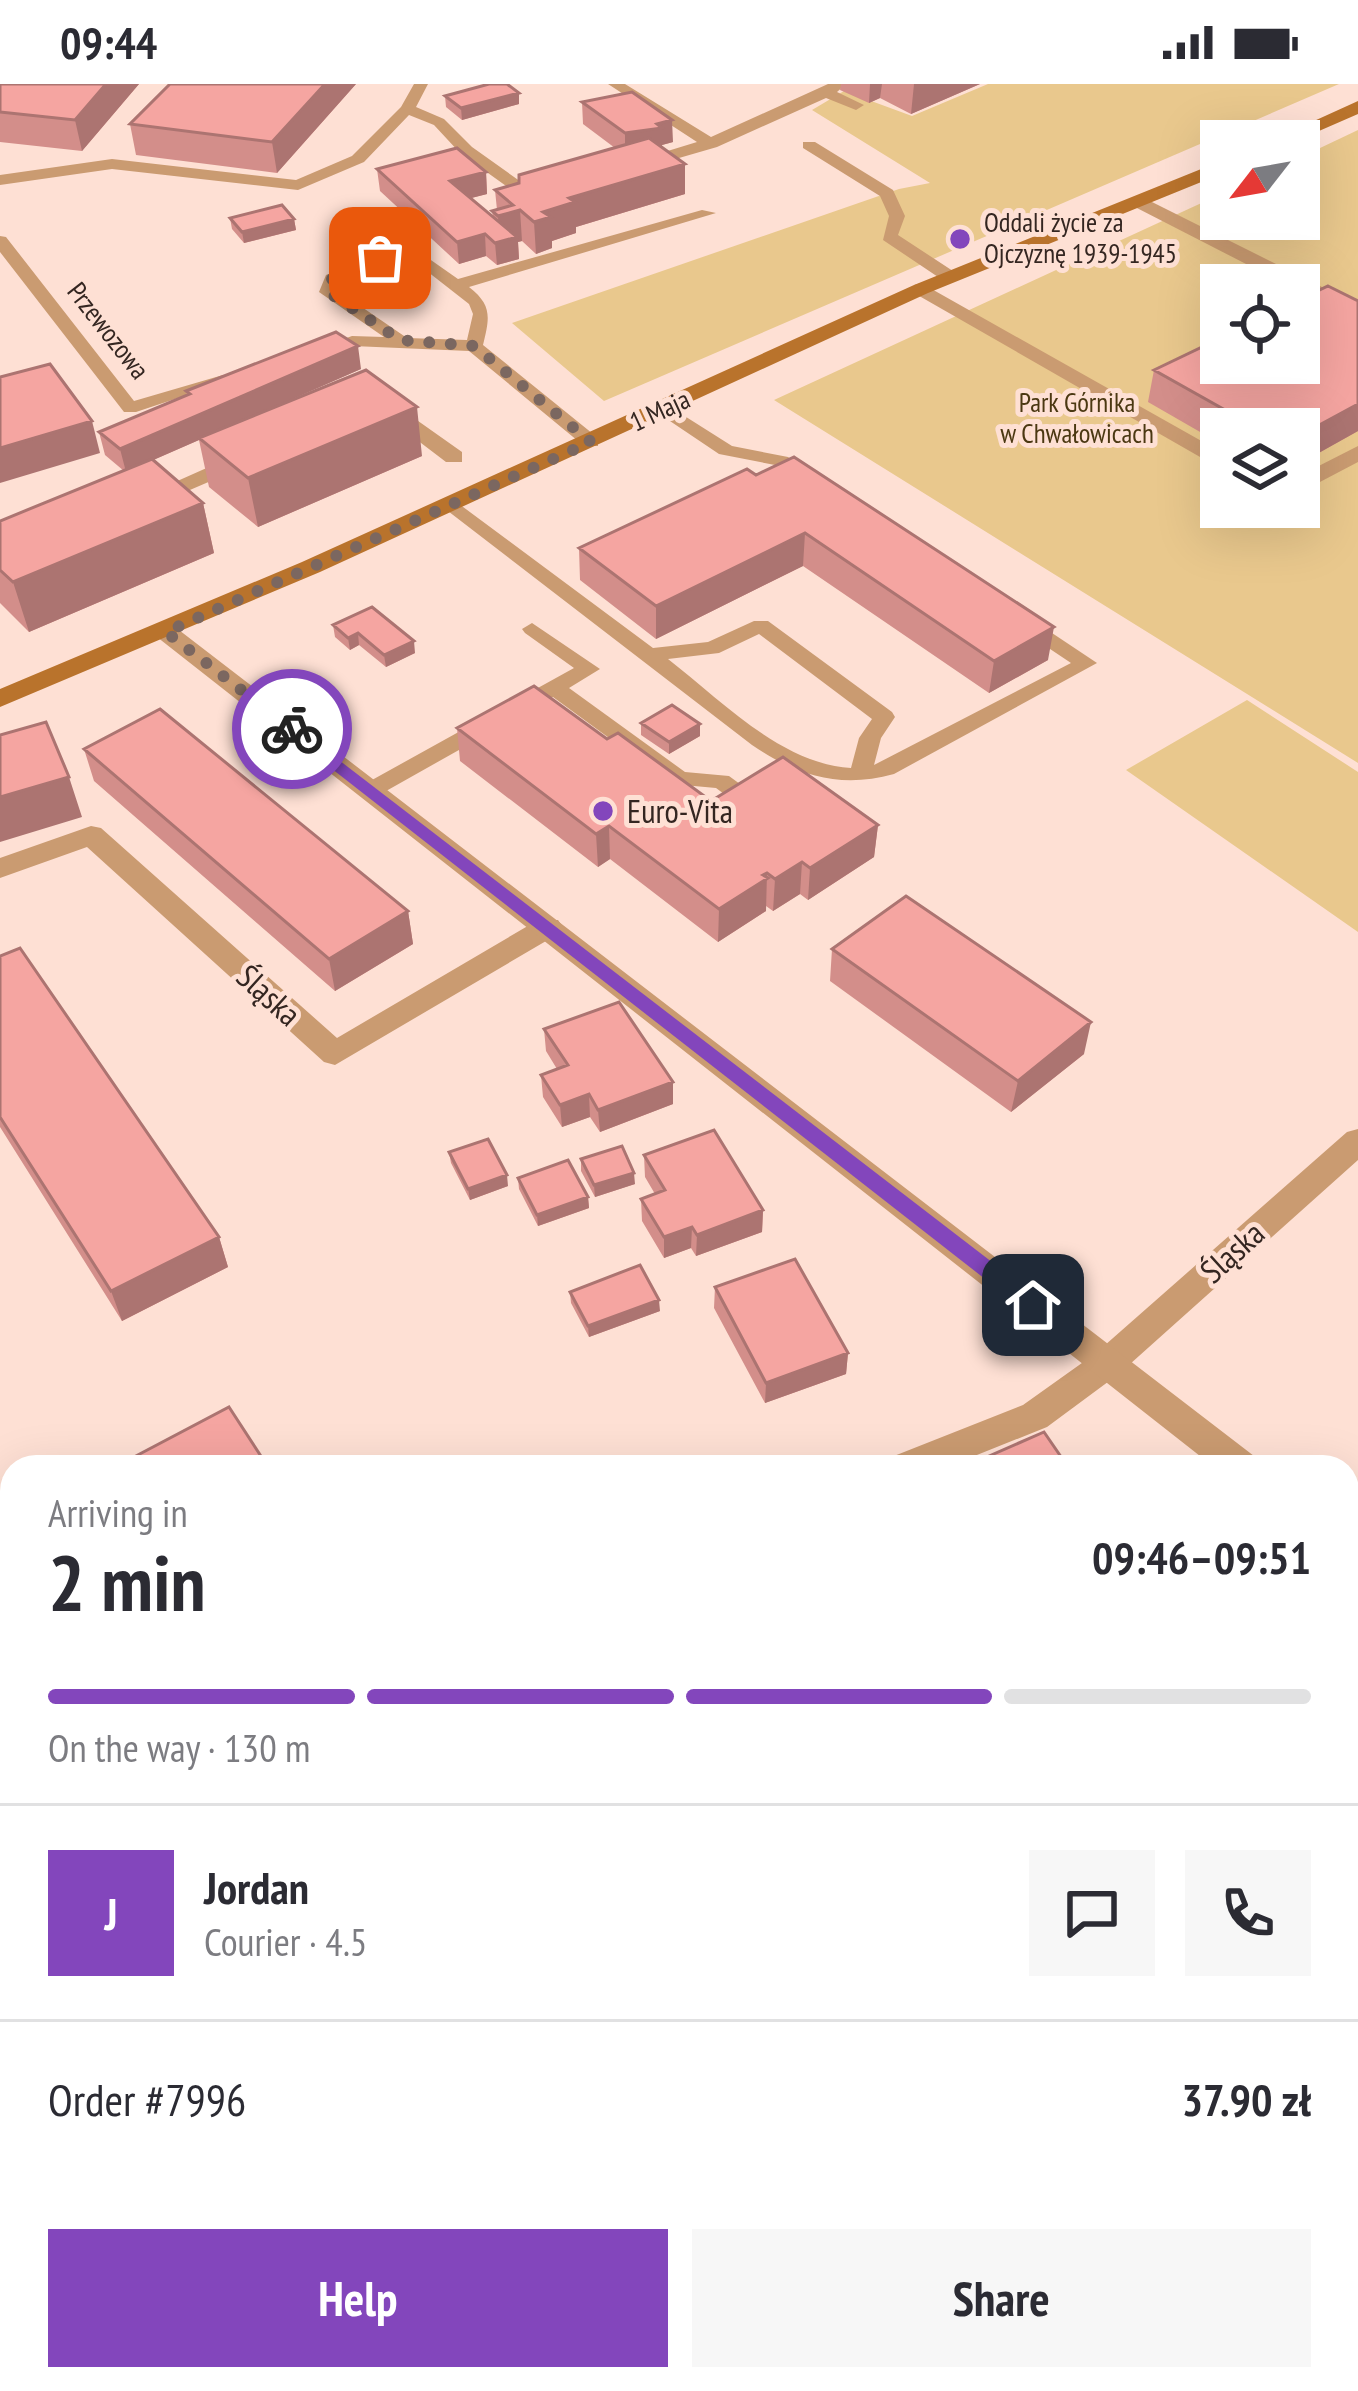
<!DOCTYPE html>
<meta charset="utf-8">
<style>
body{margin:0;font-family:"PT Sans Narrow",sans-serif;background:#f7f7f7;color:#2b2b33;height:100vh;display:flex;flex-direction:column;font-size:45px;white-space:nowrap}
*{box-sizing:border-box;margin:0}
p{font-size:39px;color:#7c7c81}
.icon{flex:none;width:66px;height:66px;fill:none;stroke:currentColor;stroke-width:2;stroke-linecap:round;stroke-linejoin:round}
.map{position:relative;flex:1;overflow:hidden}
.panel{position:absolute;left:0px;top:1371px;width:1359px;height:936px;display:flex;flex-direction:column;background:#fff;border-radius:36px 36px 0 0;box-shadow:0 12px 48px #0002}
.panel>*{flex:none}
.needle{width:78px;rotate:239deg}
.controls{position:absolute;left:1200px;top:36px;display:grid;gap:24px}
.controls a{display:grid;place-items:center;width:120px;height:120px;border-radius:0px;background:#fff;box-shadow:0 12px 48px #0002;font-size:60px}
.pin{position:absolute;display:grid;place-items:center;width:102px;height:102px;color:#fff;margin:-51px;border-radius:24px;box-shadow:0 6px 18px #0006}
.courier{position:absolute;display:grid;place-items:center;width:120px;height:120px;margin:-60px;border:9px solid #8346bc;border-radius:50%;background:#fff;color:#222;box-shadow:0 3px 15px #0007}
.headline em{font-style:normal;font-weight:600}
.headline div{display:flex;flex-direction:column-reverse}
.headline{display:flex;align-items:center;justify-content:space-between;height:204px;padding:0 48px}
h1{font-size:78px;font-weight:600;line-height:90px}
.bar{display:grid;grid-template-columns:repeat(4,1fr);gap:18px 12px;align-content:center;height:144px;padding:0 48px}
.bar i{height:15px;border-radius:9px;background:#e1e1e2}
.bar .current{background:#8346bc}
.bar p{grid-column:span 4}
.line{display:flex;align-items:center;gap:30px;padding:0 48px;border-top:3px solid #e1e1e2}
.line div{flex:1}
.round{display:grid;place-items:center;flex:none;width:126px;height:126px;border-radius:0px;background:#f7f7f7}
.primary-button{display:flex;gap:24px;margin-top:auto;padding:24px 48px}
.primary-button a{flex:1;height:138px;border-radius:0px;background:#8346bc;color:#fff;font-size:48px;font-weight:600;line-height:138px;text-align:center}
.primary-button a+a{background:#f7f7f7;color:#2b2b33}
.status{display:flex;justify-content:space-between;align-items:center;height:84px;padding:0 60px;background:#fff;direction:ltr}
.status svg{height:33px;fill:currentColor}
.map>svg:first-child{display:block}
</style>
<div class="status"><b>09:44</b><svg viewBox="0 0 49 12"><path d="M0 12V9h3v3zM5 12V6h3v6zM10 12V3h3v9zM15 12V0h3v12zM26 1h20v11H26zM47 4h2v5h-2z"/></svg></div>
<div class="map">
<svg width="1358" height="2307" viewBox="0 0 1358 2307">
<rect width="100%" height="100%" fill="#fee0d4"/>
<path fill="#e9c88d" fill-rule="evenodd" d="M 988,0 L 1339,0 L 604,317 L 512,239 L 899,105 L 930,99 L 812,26 L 844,7 L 912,32 Z
M 1358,46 L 1358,679 L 774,316 L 1221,110 L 1221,135 L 1299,135 L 1299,74 ZM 1221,201 L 1299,201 L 1299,279 L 1221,279 ZM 1221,345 L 1299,345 L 1299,423 L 1221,423 Z
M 1247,616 L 1358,688 L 1358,848 L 1126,686 Z"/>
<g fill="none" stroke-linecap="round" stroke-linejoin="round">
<path fill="#ca9b71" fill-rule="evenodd" d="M 414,0 L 428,0 L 416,23 L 444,35 L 472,63 L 531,105 L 546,101 L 554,106 L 552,109 L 523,114 L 460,69 L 434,41 L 409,31 L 364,78 L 298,106 L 112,85 L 0,101 L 0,91 L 112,75 L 296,96 L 352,72 L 401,23 Z
M 608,0 L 625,0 L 711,53 L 828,0 L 846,0 L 837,8 L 864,21 L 856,26 L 826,14 L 717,63 L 641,85 L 635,83 L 635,77 L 697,58 Z
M 803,58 L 815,58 L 893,106 L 905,132 L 898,151 L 956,189 L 956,197 L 944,197 L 883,156 L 889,132 L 880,112 L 803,64 Z
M 702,126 L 716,129 L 469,203 C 492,221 490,233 483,261 L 598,354 L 598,362 L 584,362 L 469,267 L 353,262 L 317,273 L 308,268 L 352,252 L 384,253 L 319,208 L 326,191 L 368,174 L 418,167 L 458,195 ZM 414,177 L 469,220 L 473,230 L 467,256 L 407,254 L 337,206 L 340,198 L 375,182 Z
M 0,152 L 6,153 L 134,317 L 223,291 L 232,296 L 136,328 L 124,328 L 0,168 Z
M 664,319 L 732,362 L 788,373 L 819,396 L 802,400 L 775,381 L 719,370 L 658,329 L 658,321 Z
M 451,414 L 653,564 L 708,558 L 754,537 L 768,537 L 892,628 L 895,633 L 881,654 L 874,681 L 1071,579 L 1014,541 L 1014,533 L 1028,533 L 1097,579 L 894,690 C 840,705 798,692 752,661 L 444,424 L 441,420 ZM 759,550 L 872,635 L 859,654 L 851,684 C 781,680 721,616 668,575 L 719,569 Z
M 532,539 L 600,585 L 569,604 L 685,688 L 729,692 L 755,711 L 755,721 L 739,721 L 716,704 L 672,700 L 553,613 L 379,711 L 363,711 L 363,701 L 574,584 L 525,549 L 522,545 Z"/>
<path fill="#ca9b71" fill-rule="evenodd" d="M 1140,112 L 1358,221 L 1358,235 L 1299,207 L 1299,201 L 1287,201 L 1133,122 L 1130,118 Z
M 921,199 L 1221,368 L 1221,385 L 914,209 L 914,201 Z
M 387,315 L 462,368 L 462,378 L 446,378 L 379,327 L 379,317 Z
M 1358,362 L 1358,378 L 1299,409 L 1299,392 Z
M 247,366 L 255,368 L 255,378 L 148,424 L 132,424 L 128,419 Z
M 91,742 L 101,744 L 337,954 L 538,836 L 558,836 L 563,843 L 558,850 L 335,981 L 324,978 L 87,763 L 0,794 L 0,774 Z
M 1358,1045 L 1358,1076 L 1120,1289 L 1047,1343 L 947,1383 L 889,1383 L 894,1372 L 1023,1321 L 1096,1269 L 1347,1048 Z
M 12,1734 L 12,1775 L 0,1780 L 0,1739 Z"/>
<path fill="#ca9b71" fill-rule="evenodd" d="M 166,540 L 175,543 L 1254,1372 L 1259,1383 L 1214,1383 L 157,553 L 153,548 Z
M 1347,1449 L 1358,1454 L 1358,1492 L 1347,1488 Z"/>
<path fill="#b9732c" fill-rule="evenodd" d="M 1358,17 L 1358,30 L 1296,57 L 1270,57 Z
M 1221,77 L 1221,90 L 928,209 L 320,488 L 0,623 L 0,605 L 302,478 L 914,201 Z"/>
</g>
<path fill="#d38e8a" d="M 0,0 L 139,0 L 82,67 L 0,58 Z
M 356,0 L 277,89 L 136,71 L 130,40 Z
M 841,0 L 980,0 L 911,30 L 880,14 L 869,19 L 840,6 Z
M 445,12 L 519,20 L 462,36 L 446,23 Z
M 582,18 L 673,58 L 662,61 L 662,63 L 685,80 L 685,110 L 576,143 L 576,149 L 552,157 L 552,164 L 536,170 L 522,157 L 518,158 L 519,175 L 497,181 L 486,172 L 459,180 L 380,107 L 377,85 L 486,88 L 487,110 L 471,114 L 493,133 L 492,127 L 497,126 L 495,106 L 615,64 L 583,40 Z
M 230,134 L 294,135 L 296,146 L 244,159 L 232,145 Z
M 1358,217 L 1358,347 L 1299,380 L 1299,345 L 1221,345 L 1221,360 L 1148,318 L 1154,286 Z
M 361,285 L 257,330 L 422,372 L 258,443 L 209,403 L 199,356 L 153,376 L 203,419 L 214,469 L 29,548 L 0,519 L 0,437 L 124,387 L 105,371 L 99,348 L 187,311 L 186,307 Z
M 747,385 L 1048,576 L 989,609 L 803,482 L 656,555 L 580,496 L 579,464 Z
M 333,541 L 415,569 L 386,583 L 359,561 L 350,566 L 335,553 Z
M 641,639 L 700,652 L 669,670 L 641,651 Z
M 457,644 L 607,655 L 711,717 L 878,741 L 874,773 L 808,816 L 800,810 L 773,827 L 766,822 L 766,827 L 718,858 L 610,775 L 598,783 L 460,677 Z
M 84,665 L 408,827 L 413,860 L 335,907 L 94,697 Z
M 832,865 L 1084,970 L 1011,1028 L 830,897 Z
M 0,872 L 219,1153 L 228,1183 L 122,1237 L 0,1043 Z
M 544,945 L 673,998 L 673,1020 L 600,1048 L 590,1033 L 562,1043 L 543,1013 L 541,991 L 557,985 L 546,967 Z
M 449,1068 L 508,1102 L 470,1116 L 451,1079 Z
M 644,1071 L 763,1126 L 762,1148 L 696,1172 L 691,1164 L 664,1174 L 642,1137 L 641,1115 L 655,1110 L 645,1093 Z
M 581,1075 L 635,1100 L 595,1113 L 581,1087 Z
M 518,1094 L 588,1113 L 589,1124 L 538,1142 L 519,1105 Z
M 715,1203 L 848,1269 L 846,1290 L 765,1319 L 714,1224 Z
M 570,1208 L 660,1227 L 589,1253 L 571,1219 Z
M 928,2295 L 955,2295 L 939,2307 L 935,2307 Z"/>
<path fill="#ac7471" d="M 106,0 L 139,0 L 82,67 L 75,36 Z
M 325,0 L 356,0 L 277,89 L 272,58 Z
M 870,0 L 882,0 L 880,14 L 869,19 Z
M 914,0 L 980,0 L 911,30 Z
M 519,9 L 519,20 L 462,36 L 461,24 Z
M 672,36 L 673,58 L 662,61 L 662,66 L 625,71 L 625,49 Z
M 685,80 L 685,110 L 576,143 L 576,149 L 552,157 L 552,164 L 536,170 L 534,138 L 543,128 L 569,114 Z
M 486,88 L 487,110 L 452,119 L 450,97 Z
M 520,126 L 522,157 L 518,158 L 519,175 L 497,181 L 495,159 L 499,158 L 498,132 Z
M 294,135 L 296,146 L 244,159 L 242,148 Z
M 485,150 L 486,172 L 459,180 L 457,158 Z
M 358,262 L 361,285 L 126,388 L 120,365 Z
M 1358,320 L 1358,347 L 1299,380 L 1299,352 Z
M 417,323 L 422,372 L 258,443 L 248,394 Z
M 92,337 L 100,369 L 0,399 L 0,364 Z
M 203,419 L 214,469 L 29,548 L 13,498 Z
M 805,449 L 803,482 L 656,555 L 656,522 Z
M 1054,543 L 1048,576 L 989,609 L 994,577 Z
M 358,549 L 359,561 L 350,566 L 348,554 Z
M 414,557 L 415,569 L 386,583 L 384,571 Z
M 700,640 L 700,652 L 669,670 L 669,658 Z
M 69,693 L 82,733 L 0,758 L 0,713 Z
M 878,741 L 874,773 L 808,816 L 810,784 Z
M 609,742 L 610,775 L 598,783 L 596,750 Z
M 802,778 L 800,810 L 773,827 L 775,795 Z
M 767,789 L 766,827 L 718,858 L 719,825 Z
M 408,827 L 413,860 L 335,907 L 329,875 Z
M 1091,938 L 1084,970 L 1011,1028 L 1018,997 Z
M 673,998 L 673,1020 L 600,1048 L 598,1026 Z
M 589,1010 L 590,1033 L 562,1043 L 560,1021 Z
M 634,1089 L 635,1100 L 595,1113 L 594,1101 Z
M 507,1091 L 508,1102 L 470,1116 L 468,1105 Z
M 588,1113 L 589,1124 L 538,1142 L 537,1131 Z
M 763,1126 L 762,1148 L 696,1172 L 697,1151 Z
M 692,1143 L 691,1164 L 664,1174 L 664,1153 Z
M 219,1153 L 228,1183 L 122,1237 L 111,1207 Z
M 659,1216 L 660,1227 L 589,1253 L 588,1242 Z
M 848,1269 L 846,1290 L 765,1319 L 766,1299 Z
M 0,1876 L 12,1920 L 12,1954 L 0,1910 Z
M 12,1992 L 12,2010 L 0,2016 L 0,1998 Z"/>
<path fill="#f5a5a1" stroke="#ac7471" stroke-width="3" d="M 0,0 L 106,0 L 75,36 L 0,28 Z
M 170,0 L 325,0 L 272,58 L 130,40 Z
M 489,0 L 507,0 L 519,9 L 461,24 L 445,12 Z
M 632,8 L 672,36 L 657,40 L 662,44 L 625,49 L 582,18 Z
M 649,54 L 685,80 L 569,114 L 575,118 L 543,128 L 551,133 L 534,138 L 520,126 L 498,132 L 492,127 L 513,121 L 495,106 L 519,99 L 519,91 Z
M 457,64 L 486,88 L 450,97 L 517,153 L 495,159 L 485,150 L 457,158 L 377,85 Z
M 282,121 L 294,135 L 242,148 L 230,134 Z
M 1328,202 L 1358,217 L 1358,320 L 1299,352 L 1299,345 L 1259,345 L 1154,286 L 1221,254 L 1221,279 L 1299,279 L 1299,216 Z
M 336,248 L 358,262 L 120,365 L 99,348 L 190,310 L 186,307 Z
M 50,280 L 92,337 L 0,364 L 0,293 Z
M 366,286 L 417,323 L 248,394 L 199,354 Z
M 794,373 L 1054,543 L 994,577 L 805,449 L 656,522 L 579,464 L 747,385 L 756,391 Z
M 152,375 L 203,419 L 13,498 L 0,486 L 0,437 Z
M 372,523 L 414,557 L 384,571 L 358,549 L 348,554 L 333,541 Z
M 534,602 L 607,655 L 618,649 L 711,717 L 783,673 L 878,741 L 810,784 L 802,778 L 775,795 L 767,789 L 763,791 L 768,794 L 719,825 L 609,742 L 596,750 L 457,644 Z
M 672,621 L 700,640 L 669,658 L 641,639 Z
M 160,625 L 408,827 L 329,875 L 84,665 Z
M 46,638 L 69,693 L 0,713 L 0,651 Z
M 906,812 L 1091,938 L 1018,997 L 832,865 Z
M 20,864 L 219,1153 L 111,1207 L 0,1033 L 0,872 Z
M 619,918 L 673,998 L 598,1026 L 589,1010 L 560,1021 L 541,991 L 568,981 L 544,945 Z
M 714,1046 L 763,1126 L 697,1151 L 692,1143 L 664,1153 L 641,1115 L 665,1106 L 644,1071 Z
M 488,1055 L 507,1091 L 468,1105 L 449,1068 Z
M 622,1062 L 634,1089 L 594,1101 L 581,1075 Z
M 568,1076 L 588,1113 L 537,1131 L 518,1094 Z
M 795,1175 L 848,1269 L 766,1299 L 715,1203 Z
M 640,1181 L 659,1216 L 588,1242 L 570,1208 Z
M 229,1323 L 268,1383 L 115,1383 Z
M 1044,1348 L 1068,1383 L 964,1383 Z
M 1354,1764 L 1358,1769 L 1358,1981 L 1347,1989 L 1347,1770 Z
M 0,1910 L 12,1954 L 12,1992 L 0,1998 Z"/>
<path fill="#8346bc" d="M 292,640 L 1040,1215 L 1040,1227 L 1026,1227 L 286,649 L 284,645 Z"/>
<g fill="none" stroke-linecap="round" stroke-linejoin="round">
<path stroke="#7b6760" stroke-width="12" stroke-dasharray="0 21.6" d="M 292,645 L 166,548 L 591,358 L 474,262 L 400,256 L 328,208 L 332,195 L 352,182 L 380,174"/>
</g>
<g fill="#8346bc" stroke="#fee0d4" stroke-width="4.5">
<circle cx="960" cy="155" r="12"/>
<circle cx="603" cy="727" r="12"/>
</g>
<g text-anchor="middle" stroke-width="10" stroke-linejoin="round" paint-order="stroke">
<g font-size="27" fill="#342621" stroke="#fee0d4" text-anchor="start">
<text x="984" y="148">Oddali życie za<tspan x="984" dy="31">Ojczyznę 1939-1945</tspan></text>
</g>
<g font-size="27" fill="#342621" stroke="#fee0d4">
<text transform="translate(108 247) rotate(52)" y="9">Przewozowa</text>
<text transform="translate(660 327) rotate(-25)" y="9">1 Maja</text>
</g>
<g font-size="27" fill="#4b3812" stroke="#fee0d4">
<text x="1077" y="328">Park Górnika<tspan x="1077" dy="31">w Chwałowicach</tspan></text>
</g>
<g font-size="33" fill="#342621" stroke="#fee0d4" text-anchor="start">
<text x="627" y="739">Euro-Vita</text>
</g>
<g font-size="33" fill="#342621" stroke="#fee0d4">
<text transform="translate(269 911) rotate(42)" y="12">Śląska</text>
<text transform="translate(1232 1168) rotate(-42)" y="12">Śląska</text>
</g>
</g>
</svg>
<div class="controls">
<a><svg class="needle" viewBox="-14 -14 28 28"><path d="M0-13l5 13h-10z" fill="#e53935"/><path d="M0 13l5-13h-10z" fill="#7c7c81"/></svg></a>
<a><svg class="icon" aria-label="locate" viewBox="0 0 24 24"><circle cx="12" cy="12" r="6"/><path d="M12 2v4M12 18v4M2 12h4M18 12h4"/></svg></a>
<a><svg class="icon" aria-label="layers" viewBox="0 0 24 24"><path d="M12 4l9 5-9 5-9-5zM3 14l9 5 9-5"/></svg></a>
</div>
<div class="pin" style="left:380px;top:174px;background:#ea580c"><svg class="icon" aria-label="bag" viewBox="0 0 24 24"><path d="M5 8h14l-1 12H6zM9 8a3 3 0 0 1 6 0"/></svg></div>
<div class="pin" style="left:1033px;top:1221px;background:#1f2937"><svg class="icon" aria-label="home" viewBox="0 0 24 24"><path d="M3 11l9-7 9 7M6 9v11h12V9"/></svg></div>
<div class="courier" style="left:292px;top:645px"><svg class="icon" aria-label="bike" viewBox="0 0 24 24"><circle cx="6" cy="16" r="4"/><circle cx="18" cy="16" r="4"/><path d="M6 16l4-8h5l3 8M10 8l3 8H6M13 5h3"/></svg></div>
<section class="panel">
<div class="headline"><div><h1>2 min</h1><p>Arriving in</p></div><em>09:46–09:51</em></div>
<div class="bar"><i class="current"></i><i class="current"></i><i class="current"></i><i></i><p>On the way · 130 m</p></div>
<div class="line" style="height:216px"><b class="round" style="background:#8346bc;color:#fff">J</b><div><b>Jordan</b><p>Courier · 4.5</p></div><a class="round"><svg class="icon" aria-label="chat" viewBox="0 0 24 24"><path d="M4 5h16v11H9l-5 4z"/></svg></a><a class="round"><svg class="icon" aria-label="phone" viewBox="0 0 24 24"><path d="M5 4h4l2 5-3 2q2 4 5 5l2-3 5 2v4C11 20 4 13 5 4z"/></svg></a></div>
<div class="line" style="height:156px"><div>Order #7996</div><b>37.90 zł</b></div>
<div class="primary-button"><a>Help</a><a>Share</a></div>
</section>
</div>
